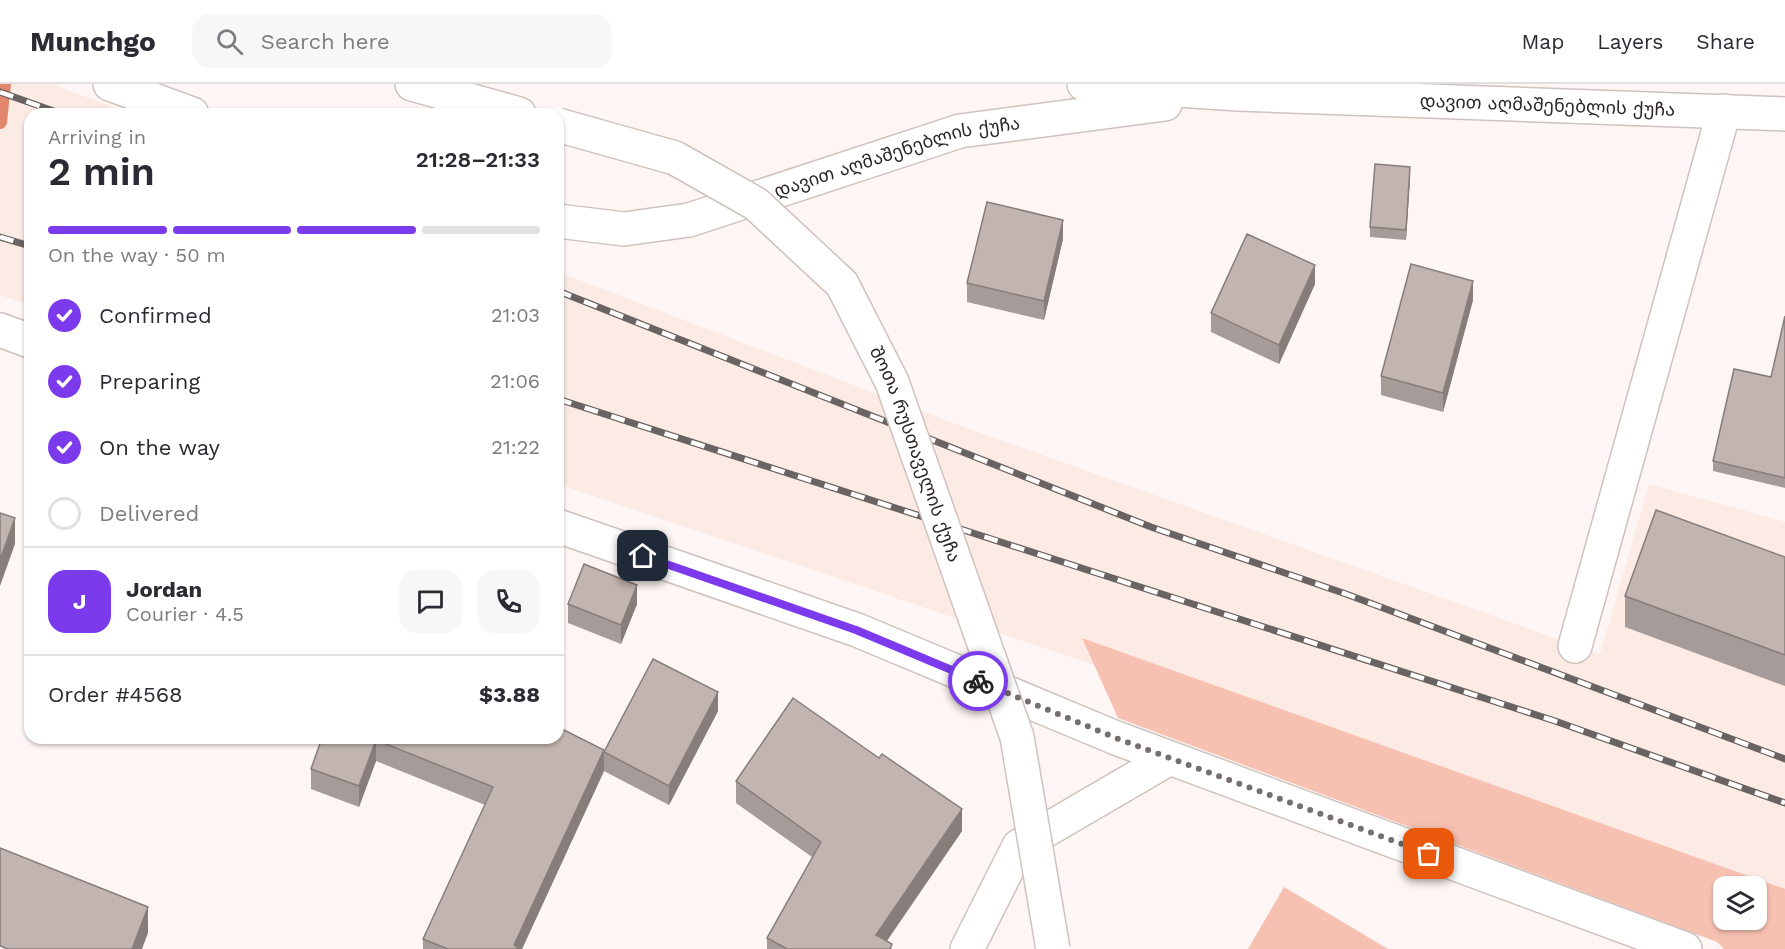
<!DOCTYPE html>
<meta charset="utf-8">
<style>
body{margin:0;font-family:"Work Sans","Noto Sans Georgian",sans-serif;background:#f7f7f7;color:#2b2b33;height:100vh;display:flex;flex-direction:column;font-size:22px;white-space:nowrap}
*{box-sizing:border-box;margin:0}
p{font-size:20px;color:#7c7c81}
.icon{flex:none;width:33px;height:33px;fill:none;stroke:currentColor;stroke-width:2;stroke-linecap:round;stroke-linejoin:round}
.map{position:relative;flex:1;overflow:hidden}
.sheet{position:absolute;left:24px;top:24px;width:540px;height:636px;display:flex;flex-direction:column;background:#fff;border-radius:18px;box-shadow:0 2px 4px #0004}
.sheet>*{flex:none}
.fabs{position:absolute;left:1713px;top:792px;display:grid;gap:12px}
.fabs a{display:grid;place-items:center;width:54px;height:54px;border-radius:12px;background:#fff;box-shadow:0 2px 4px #0004;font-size:30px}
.pin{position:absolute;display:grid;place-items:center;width:51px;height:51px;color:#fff;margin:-26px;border-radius:12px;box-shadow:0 3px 9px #0006}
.courier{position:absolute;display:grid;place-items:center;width:60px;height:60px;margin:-30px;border:4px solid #7c3aed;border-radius:50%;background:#fff;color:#222;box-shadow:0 2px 8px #0007}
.overview em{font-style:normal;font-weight:600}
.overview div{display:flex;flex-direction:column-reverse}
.overview{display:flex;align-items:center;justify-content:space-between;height:102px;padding:0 24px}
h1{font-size:39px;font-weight:600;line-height:45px}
.bar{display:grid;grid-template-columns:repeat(4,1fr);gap:9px 6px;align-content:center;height:72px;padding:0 24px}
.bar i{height:8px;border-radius:4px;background:#e1e1e2}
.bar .selected{background:#7c3aed}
.bar p{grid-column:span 4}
.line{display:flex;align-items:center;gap:15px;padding:0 24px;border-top:2px solid #e1e1e2}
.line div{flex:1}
.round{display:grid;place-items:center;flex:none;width:63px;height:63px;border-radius:18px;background:#f7f7f7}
ol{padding:0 24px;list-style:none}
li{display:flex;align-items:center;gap:18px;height:66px}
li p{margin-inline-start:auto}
li .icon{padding:6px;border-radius:50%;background:#7c3aed;color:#fff;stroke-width:4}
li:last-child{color:#7c7c81}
li i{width:33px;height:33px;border:3px solid #e1e1e2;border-radius:50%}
header{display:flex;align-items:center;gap:36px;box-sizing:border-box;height:84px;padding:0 30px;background:#fff;border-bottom:2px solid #e1e1e2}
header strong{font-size:28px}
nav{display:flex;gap:33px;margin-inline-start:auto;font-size:21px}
.search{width:420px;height:54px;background:#f7f7f7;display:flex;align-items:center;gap:15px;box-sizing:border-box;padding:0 21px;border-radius:18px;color:#7c7c81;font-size:22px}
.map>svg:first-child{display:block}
</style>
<header>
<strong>Munchgo</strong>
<div class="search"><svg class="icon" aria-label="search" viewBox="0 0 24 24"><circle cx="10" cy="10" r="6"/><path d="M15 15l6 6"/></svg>Search here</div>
<nav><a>Map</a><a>Layers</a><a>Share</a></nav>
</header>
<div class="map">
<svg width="1785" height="865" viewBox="0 0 1785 865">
<rect width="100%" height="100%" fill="#fef6f4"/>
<path fill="#fceae5" d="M 0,0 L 51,0 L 132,30 L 30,30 L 30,221 L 0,211 Z
M 558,188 L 961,342 L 1600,570 L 1649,400 L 1785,438 L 1785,814 L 558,400 Z"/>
<path fill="#f7c1b1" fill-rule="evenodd" d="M 1082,554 L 1785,805 L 1785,865 L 1724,865 L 1717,858 L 1118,634 ZM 1724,802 L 1756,802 L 1756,836 L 1724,836 Z
M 1284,803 L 1388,865 L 1248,865 Z"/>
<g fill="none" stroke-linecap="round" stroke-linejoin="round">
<path stroke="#e2876d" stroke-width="14" d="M 0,38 L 4,0"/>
<defs>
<path id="street" d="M 0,246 L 30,257
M 558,442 L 857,546 L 1116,654 L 1685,865
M 1575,562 L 1724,27
M 967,865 L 1019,762 L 1170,674"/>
<g id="primary">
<path d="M 110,0 L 192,30"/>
<path d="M 412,0 L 519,30"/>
<path id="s1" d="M 1084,0 L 1238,10 L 1785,30"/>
<path id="s2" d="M 558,137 L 624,145 L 689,136 L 960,47 L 1165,20"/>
</g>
</defs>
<use href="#street" stroke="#cfc2be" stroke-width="36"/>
<use href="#primary" stroke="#cfc2be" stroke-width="36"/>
<use href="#street" stroke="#fff" stroke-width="33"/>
<use href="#primary" stroke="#fff" stroke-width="33"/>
<defs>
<path id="rail" d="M 0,8 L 62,30
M 0,153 L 30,162
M 558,207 L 1151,443 L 1346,510 L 1785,675
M 558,315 L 1555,637 L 1785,719"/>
</defs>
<use href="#rail" stroke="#696361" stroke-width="7"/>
<use href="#rail" stroke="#fff" stroke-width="4.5" stroke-dasharray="14" stroke-linecap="butt"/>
<defs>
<g id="primary-bridge">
<path id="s3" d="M 558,41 L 675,74 L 756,120 L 842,200 L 892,298 L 1017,653 L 1053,865"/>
</g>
</defs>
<use href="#primary-bridge" stroke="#cfc2be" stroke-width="36" stroke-linecap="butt"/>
<use href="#primary-bridge" stroke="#fff" stroke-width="33"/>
</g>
<path fill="#a69b98" d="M 1410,93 L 1406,156 L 1370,153 L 1370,143 Z
M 1063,155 L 1044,236 L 967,218 L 967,199 Z
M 1315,200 L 1279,280 L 1211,248 L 1211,229 Z
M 1473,216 L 1443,328 L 1381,311 L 1381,292 Z
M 1785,232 L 1785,404 L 1713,387 L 1713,377 L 1771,293 Z
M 1785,473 L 1785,602 L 1625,543 L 1625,512 Z
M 568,520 L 637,520 L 621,560 L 568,539 Z
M 718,627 L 669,721 L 604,687 L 522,865 L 423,865 L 423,855 L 485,721 L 376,677 L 359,723 L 311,705 L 311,685 L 322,654 L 558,654 L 604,668 Z
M 736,697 L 962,747 L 887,857 L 892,865 L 767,865 L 767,854 L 812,773 L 736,719 Z"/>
<path fill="#877e7c" d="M 1410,83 L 1410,93 L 1406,156 L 1406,146 Z
M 1063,136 L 1063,155 L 1044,236 L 1044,217 Z
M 1315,181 L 1315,200 L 1279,280 L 1279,261 Z
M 1473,197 L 1473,216 L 1443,328 L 1443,309 Z
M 15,434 L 15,460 L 0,502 L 0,476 Z
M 637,501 L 637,520 L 621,560 L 621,541 Z
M 718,608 L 718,627 L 669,721 L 669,702 Z
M 376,656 L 376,677 L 359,723 L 359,702 Z
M 604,666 L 604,687 L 522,865 L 514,865 L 514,861 Z
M 962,725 L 962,747 L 881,865 L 876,851 Z
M 148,823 L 148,849 L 142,865 L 132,865 Z"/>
<path fill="#c1b4b1" stroke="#877e7c" stroke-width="1.5" d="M 1375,80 L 1410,83 L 1406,146 L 1370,143 Z
M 987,118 L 1063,136 L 1044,217 L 967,199 Z
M 1247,150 L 1315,181 L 1279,261 L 1211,229 Z
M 1411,180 L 1473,197 L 1443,309 L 1381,292 Z
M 1785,232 L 1785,394 L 1713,377 L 1734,285 L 1771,293 Z
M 1656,426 L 1785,473 L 1785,571 L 1625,512 Z
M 0,429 L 15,434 L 0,476 Z
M 584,480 L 637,501 L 621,541 L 568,520 Z
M 653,575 L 718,608 L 669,702 L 604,668 Z
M 793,614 L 879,674 L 882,670 L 962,725 L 876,851 L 892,860 L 890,865 L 787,865 L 767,854 L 821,758 L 736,697 Z
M 558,643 L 604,666 L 514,861 L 519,865 L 448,865 L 423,855 L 493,703 L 376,656 L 359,702 L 311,685 L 322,654 L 558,654 Z
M 0,764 L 148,823 L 132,865 L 8,865 L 0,862 Z"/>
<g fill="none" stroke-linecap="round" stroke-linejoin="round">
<path stroke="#756f6d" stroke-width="6" stroke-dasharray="0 10.8" d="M 978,597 L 1116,654 L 1429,770"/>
<path stroke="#7c3aed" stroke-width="8" d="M 643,472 L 856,546 L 978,597"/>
</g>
<g text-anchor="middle" stroke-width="5" stroke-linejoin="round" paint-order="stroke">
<g font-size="18" fill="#2b2624" stroke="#fff">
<text dy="6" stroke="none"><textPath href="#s1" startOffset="464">დავით აღმაშენებლის ქუჩა</textPath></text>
<text dy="6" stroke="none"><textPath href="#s2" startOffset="350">დავით აღმაშენებლის ქუჩა</textPath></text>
<text dy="6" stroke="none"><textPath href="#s3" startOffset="518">შოთა რუსთაველის ქუჩა</textPath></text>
</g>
</g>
</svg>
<div class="fabs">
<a><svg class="icon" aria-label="layers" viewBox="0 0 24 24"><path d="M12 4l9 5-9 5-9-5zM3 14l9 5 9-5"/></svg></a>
</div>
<div class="pin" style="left:1429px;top:770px;background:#ea580c"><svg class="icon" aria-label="bag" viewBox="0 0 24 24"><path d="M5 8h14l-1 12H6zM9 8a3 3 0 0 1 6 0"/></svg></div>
<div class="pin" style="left:643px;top:472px;background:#1f2937"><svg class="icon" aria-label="home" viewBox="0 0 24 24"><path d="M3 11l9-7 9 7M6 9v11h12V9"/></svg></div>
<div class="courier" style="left:978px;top:597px"><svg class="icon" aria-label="bike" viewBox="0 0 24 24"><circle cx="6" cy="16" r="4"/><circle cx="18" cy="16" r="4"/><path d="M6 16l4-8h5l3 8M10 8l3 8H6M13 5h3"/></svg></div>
<section class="sheet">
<div class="overview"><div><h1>2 min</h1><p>Arriving in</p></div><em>21:28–21:33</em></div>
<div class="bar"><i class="selected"></i><i class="selected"></i><i class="selected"></i><i></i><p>On the way · 50 m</p></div>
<ol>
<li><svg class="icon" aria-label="check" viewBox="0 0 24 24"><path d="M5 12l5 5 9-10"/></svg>Confirmed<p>21:03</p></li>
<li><svg class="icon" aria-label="check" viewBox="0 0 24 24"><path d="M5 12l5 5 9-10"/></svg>Preparing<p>21:06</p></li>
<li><svg class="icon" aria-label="check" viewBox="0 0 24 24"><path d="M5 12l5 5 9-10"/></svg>On the way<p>21:22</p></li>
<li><i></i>Delivered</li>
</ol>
<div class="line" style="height:108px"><b class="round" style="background:#7c3aed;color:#fff">J</b><div><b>Jordan</b><p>Courier · 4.5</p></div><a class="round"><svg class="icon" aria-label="chat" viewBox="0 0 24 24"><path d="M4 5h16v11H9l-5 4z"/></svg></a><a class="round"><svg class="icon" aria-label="phone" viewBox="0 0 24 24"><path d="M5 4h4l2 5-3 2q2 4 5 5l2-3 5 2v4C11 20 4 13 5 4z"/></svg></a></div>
<div class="line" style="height:78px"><div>Order #4568</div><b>$3.88</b></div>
</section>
</div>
